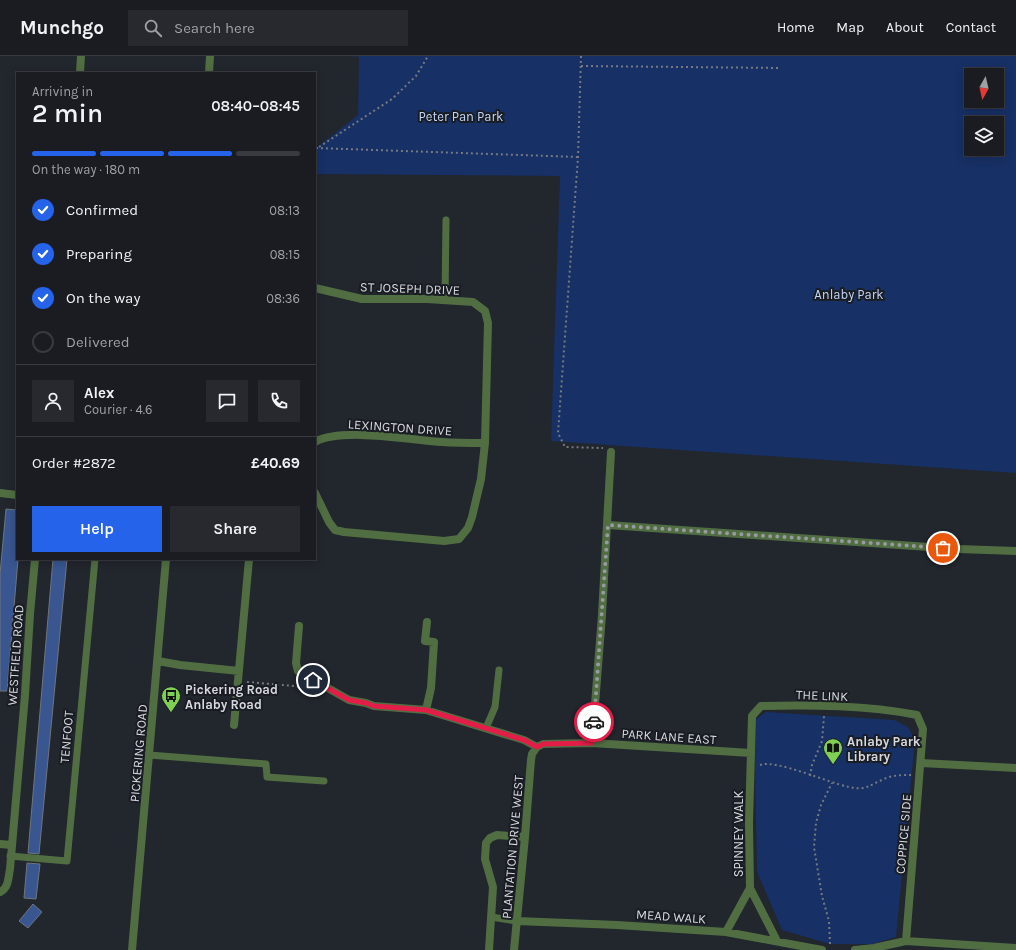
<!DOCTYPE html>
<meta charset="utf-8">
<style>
body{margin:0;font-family:Karla,sans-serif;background:#27292f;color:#f1f3f6;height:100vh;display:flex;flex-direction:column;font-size:15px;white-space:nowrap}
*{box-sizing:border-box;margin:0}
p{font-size:13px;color:#9fa1a5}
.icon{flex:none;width:22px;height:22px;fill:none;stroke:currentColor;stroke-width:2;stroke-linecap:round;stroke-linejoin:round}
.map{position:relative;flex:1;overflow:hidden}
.drawer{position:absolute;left:16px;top:16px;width:300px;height:488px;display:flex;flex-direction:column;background:#1a1c22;border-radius:0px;box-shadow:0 2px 10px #0003,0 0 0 1px #383a40}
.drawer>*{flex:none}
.needle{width:26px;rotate:188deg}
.tools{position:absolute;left:964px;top:12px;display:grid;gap:8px}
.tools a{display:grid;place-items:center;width:40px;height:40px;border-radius:0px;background:#1a1c22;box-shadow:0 2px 10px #0003,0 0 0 1px #383a40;font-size:20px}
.pin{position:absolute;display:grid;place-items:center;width:34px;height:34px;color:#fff;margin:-17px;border:2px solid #fff;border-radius:50%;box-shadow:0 1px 4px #0007}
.courier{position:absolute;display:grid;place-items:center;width:40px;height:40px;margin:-20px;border:3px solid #e11d48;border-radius:50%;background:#fff;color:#222;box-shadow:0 1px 5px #0007}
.overview em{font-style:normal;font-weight:600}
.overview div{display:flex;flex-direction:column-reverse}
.overview{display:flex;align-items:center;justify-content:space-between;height:68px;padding:0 16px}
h1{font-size:26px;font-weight:600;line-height:30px}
.bar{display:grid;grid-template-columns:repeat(4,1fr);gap:6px 4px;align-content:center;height:48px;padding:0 16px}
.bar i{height:5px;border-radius:3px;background:#383a40}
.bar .on{background:#2563eb}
.bar p{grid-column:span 4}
.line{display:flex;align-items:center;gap:10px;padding:0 16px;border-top:1px solid #383a40}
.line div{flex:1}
.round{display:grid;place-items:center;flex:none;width:42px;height:42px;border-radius:0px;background:#27292f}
ol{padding:0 16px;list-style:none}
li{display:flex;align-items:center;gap:12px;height:44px}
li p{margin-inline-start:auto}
li .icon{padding:4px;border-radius:50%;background:#2563eb;color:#fff;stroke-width:4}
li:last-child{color:#9fa1a5}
li i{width:22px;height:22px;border:2px solid #383a40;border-radius:50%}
.primary-button{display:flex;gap:8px;margin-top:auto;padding:8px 16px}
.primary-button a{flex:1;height:46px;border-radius:0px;background:#2563eb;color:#fff;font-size:16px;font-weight:600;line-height:46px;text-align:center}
.primary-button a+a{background:#27292f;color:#f1f3f6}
header{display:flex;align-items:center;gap:24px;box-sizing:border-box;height:56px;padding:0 20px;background:#1a1c22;border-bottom:1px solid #383a40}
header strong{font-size:19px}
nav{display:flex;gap:22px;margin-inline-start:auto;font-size:14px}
.search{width:280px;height:36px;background:#27292f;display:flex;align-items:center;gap:10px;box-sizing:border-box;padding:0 14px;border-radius:0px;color:#9fa1a5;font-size:15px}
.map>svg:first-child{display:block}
</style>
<header>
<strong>Munchgo</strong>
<div class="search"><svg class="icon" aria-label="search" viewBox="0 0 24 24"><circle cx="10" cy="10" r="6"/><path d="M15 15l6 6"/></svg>Search here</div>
<nav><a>Home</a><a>Map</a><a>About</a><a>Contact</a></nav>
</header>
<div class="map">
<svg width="1016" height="894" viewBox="0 0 1016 894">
<rect width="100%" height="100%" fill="#22262d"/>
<path fill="#173065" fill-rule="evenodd" d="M 352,0 L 1016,0 L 1016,417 L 551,385 L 560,120 L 315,118 L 315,93 L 358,59 L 359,1 ZM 971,19 L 997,19 L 997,45 L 971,45 ZM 971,67 L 997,67 L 997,93 L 971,93 Z
M 766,656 L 894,664 L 908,671 L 915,684 L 896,881 L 872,888 L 830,888 L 782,874 L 757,816 L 755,711 L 756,663 Z"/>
<path fill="#395690" stroke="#70757d" d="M 6,453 L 17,454 L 17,503 L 18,503 L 7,635 L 0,635 L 0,518 Z
M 53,503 L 67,503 L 39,798 L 28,797 Z
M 27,807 L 40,808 L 36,843 L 24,842 Z
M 33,848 L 42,856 L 28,872 L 19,865 Z"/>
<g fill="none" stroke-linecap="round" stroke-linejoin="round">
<path stroke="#777a81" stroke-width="2" stroke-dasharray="2 3" stroke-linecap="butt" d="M 581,0 L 578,101 L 558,377 L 565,391 L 603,392
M 581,10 L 781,12
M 319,91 L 392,43 L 416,20 L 428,0
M 316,92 L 578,101
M 247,626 L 306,631
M 760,709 C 776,703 829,727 849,731 C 867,735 869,729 884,723 C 892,719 902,719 911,719
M 810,720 L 812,709 L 822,685 L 824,660
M 830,888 L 829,865 L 822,840 L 814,791 L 816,767 L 821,749 L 832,727"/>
<path stroke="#516e43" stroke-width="7" d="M 445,244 L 446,164
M 486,672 L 495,651 L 499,614
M 149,699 L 266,708 L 267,721 L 324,725
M 10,800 L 67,805 L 95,503
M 491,861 L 517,865"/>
<path stroke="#516e43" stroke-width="8" d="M 80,17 L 81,0
M 209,17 L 210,0
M 315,232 L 362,243 L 427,243 L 473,246 L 485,255 L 488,267 L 485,387 L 481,423 L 472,461 L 468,472 L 459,483 L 444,485 L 344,476 L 335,474 L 329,466 L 315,437
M 315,386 C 341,371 411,384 442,386 C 456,387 470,387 485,387
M 0,437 L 17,439
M 608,469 L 958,493 L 1016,495
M 299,570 L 296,607 L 298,615 L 349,644 L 366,647 L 374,650 L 426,654 L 524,684 L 537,691 L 543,688 L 592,687 L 751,697
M 158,605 L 180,609 L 239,615
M 426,654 L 431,632 L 434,586 L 425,585 L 427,566
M 234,669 L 249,503
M 592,687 L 602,559 L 611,396
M 921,707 L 1016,712
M 0,788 L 11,789
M 750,832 L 777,885
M 0,836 C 9,832 8,822 10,813 L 25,639 L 30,558 L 35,503
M 517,865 L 617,869 L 726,876 L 822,894
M 726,876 L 750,832 L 749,767 L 752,660 L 761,650 C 813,649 866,649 917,659 L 923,673 L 906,885
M 132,894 L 166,503
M 489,894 L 493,831 L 485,803 L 486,787 L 490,782 L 497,779 L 525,781
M 514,894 L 525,781 L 531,704 L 532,698 L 537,691
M 855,894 L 874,892 L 906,885 L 1016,892"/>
</g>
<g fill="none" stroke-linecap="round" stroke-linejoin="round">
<path stroke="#989aa0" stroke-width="4" stroke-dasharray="0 7.2" d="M 594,666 L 608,469 L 943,492"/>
<path stroke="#e11d48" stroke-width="5" d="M 313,624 L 349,644 L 366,647 L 374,650 L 426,654 L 524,684 L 537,691 L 543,688 L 592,687 L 594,666"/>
</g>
<defs>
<symbol id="bus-pin" viewBox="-11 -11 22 30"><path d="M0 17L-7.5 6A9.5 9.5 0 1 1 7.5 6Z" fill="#7fd052" stroke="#191d23"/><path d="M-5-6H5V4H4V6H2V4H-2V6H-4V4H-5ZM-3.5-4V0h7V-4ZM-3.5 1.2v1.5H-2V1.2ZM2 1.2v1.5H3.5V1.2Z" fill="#111"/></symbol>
<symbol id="library-pin" viewBox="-11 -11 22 30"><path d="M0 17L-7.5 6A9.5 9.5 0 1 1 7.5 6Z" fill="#7fd052" stroke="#191d23"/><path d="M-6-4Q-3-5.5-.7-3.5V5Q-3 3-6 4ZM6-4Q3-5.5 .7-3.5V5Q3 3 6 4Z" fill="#111"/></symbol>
</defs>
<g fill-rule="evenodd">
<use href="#bus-pin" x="160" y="629" width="22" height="30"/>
<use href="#library-pin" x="822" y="681" width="22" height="30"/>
</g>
<g text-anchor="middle" stroke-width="4" stroke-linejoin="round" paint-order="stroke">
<g font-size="13" fill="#c3d6f9" stroke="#191d23">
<text x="461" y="65">Peter Pan Park</text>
<text x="849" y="243">Anlaby Park</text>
</g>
<g font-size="13" fill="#d7d9de" stroke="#191d23">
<text transform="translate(410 232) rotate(2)" y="5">ST JOSEPH DRIVE</text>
<text transform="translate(400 371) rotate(4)" y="5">LEXINGTON DRIVE</text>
<text transform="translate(15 599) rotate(-86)" y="5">WESTFIELD ROAD</text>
<text transform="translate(822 639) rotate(2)" y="5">THE LINK</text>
<text transform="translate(669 680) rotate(4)" y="5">PARK LANE EAST</text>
<text transform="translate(66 681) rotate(-85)" y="5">TENFOOT</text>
<text transform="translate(138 697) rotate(-85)" y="5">PICKERING ROAD</text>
<text transform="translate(738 778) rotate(-90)" y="5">SPINNEY WALK</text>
<text transform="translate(903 778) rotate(-85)" y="5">COPPICE SIDE</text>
<text transform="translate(512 791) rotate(-85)" y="5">PLANTATION DRIVE WEST</text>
<text transform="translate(671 860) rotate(4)" y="5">MEAD WALK</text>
</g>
<g font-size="13" font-weight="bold" fill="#d7d9de" stroke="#191d23" text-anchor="start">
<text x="185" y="638">Pickering Road<tspan x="185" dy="15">Anlaby Road</tspan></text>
<text x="847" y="690">Anlaby Park<tspan x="847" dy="15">Library</tspan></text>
</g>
</g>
</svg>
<div class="tools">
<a><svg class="needle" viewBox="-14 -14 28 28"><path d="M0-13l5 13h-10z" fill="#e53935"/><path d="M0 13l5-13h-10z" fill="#9fa1a5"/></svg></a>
<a><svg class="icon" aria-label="layers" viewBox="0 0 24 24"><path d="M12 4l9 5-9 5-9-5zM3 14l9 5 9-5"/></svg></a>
</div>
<div class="pin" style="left:943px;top:492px;background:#ea580c"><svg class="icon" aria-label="bag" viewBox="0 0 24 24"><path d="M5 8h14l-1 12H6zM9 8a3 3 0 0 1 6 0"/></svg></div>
<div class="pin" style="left:313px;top:624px;background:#1f2937"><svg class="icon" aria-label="home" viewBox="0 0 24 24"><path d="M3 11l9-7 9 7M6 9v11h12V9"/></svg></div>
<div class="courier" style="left:594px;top:666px"><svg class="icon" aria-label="car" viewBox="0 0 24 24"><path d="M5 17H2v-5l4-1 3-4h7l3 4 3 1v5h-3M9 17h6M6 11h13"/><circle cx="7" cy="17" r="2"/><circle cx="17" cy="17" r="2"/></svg></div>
<section class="drawer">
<div class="overview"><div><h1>2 min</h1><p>Arriving in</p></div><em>08:40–08:45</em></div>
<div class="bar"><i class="on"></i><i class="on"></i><i class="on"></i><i></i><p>On the way · 180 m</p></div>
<ol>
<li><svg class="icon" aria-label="check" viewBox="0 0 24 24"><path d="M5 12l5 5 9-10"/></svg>Confirmed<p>08:13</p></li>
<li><svg class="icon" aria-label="check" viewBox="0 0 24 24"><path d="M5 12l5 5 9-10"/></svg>Preparing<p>08:15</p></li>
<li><svg class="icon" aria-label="check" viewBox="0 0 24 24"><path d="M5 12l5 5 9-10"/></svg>On the way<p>08:36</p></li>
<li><i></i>Delivered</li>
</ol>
<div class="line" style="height:72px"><a class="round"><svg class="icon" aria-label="person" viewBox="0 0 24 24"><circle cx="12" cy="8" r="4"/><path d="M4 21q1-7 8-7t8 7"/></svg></a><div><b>Alex</b><p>Courier · 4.6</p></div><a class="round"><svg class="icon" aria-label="chat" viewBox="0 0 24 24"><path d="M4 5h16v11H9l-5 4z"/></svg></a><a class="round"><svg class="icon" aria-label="phone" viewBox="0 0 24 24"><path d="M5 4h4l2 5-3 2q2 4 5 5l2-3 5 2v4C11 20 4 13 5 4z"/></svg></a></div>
<div class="line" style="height:52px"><div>Order #2872</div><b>£40.69</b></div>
<div class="primary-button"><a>Help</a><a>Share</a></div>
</section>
</div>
